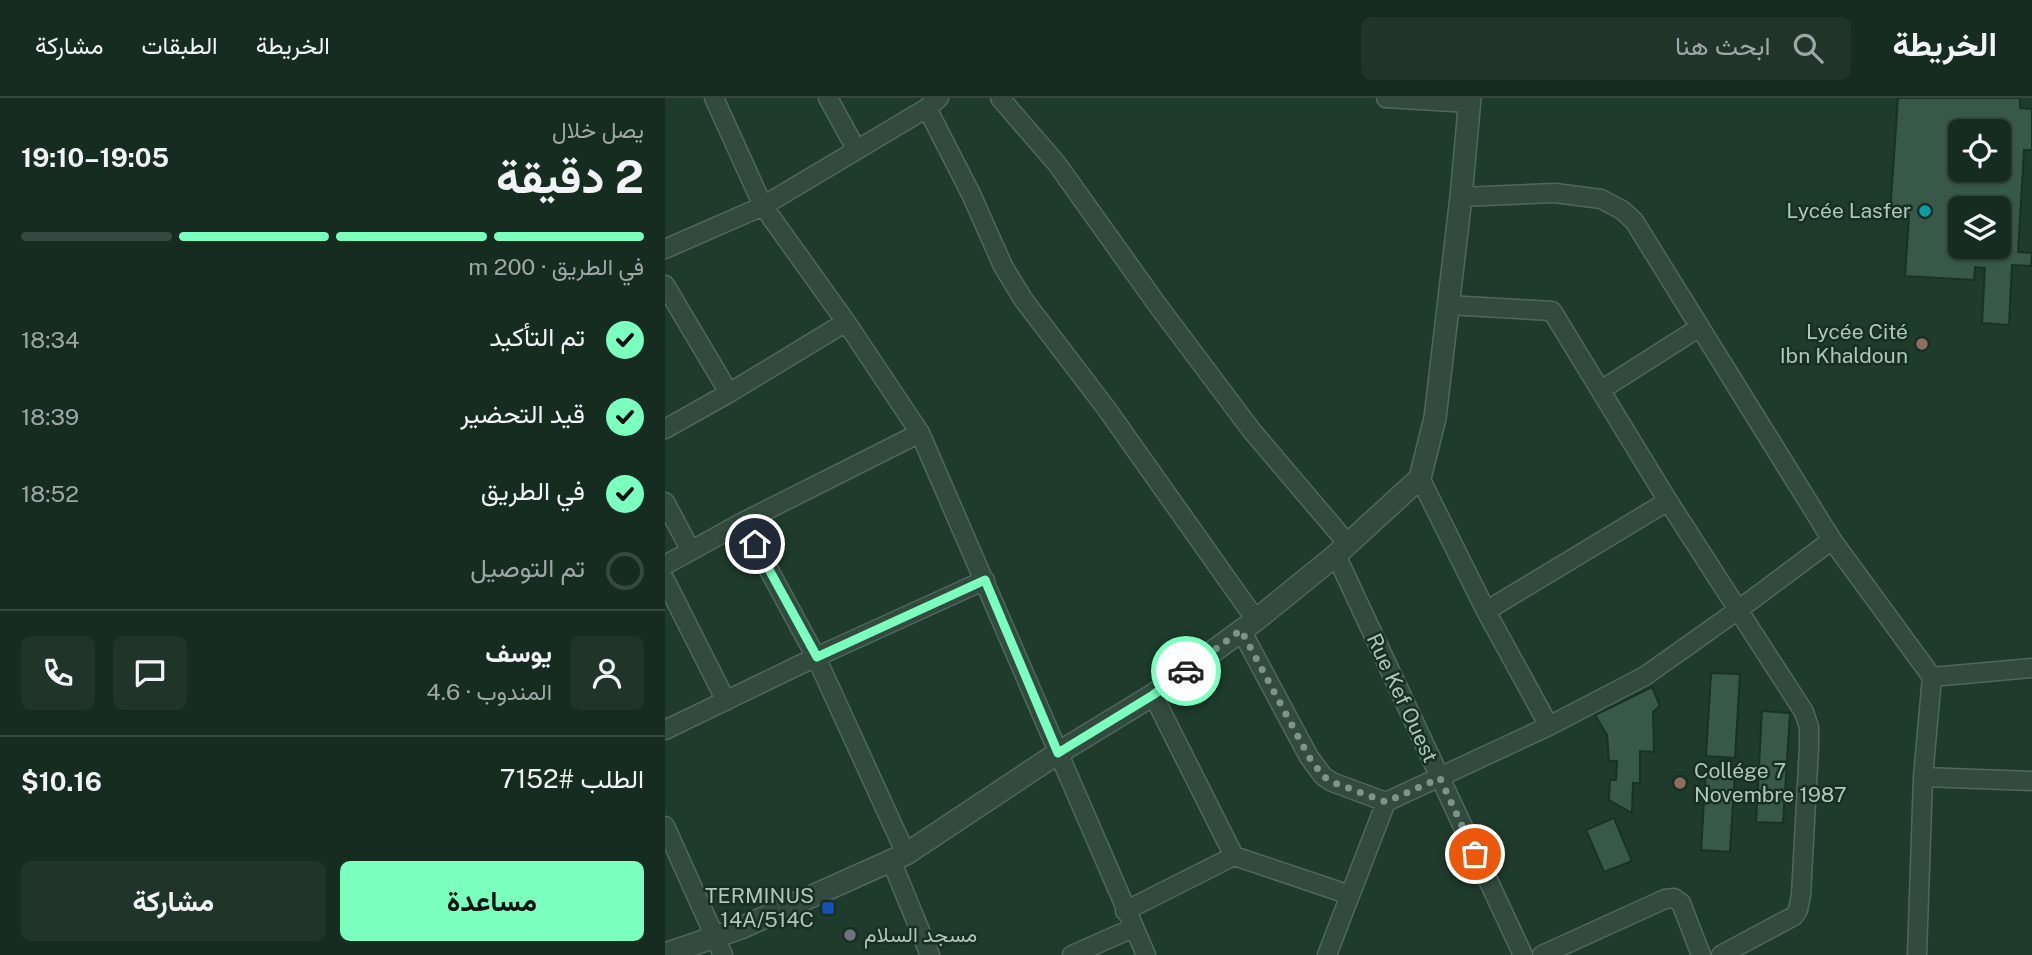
<!DOCTYPE html>
<html lang="ar">
<meta charset="utf-8">
<style>
body{margin:0;font-family:"Public Sans",Vazirmatn,sans-serif;background:#20342a;color:#f1f3f6;direction:rtl;height:100vh;display:flex;flex-direction:column;font-size:26px;white-space:nowrap}
*{box-sizing:border-box;margin:0}
p{font-size:23px;color:#9ea7a5}
.icon{flex:none;width:38px;height:38px;fill:none;stroke:currentColor;stroke-width:2;stroke-linecap:round;stroke-linejoin:round}
.map{position:relative;flex:1;overflow:hidden;direction:ltr}
.side{display:flex;flex-direction:column;background:#172c21;width:665px}
.side>*{flex:none}
.controls{position:absolute;left:1283px;top:21px;display:grid;gap:14px}
.controls a{display:grid;place-items:center;width:63px;height:63px;border-radius:10px;background:#172c21;box-shadow:0 2px 5px #0004,0 0 0 2px #36483f;font-size:35px}
.pin{position:absolute;display:grid;place-items:center;width:60px;height:60px;color:#fff;margin:-30px;border:4px solid #fff;border-radius:50%;box-shadow:0 2px 7px #0007}
.courier{position:absolute;display:grid;place-items:center;width:70px;height:70px;margin:-35px;border:5px solid #7affbe;border-radius:50%;background:#fff;color:#222;box-shadow:0 2px 9px #0007}
.summary em{font-style:normal;font-weight:700}
.summary div{display:flex;flex-direction:column-reverse}
.summary{display:flex;align-items:center;justify-content:space-between;height:119px;padding:0 21px}
h1{font-size:46px;font-weight:700;line-height:52px}
.bar{display:grid;grid-template-columns:repeat(4,1fr);gap:10px 7px;align-content:center;height:84px;padding:0 21px}
.bar i{height:9px;border-radius:5px;background:#36483f}
.bar .active{background:#7affbe}
.bar p{grid-column:span 4}
.line{display:flex;align-items:center;gap:18px;padding:0 21px;border-top:2px solid #36483f}
.line div{flex:1}
.round{display:grid;place-items:center;flex:none;width:74px;height:74px;border-radius:10px;background:#20342a}
ol{padding:0 21px;list-style:none}
li{display:flex;align-items:center;gap:21px;height:77px}
li p{margin-inline-start:auto}
li .icon{padding:7px;border-radius:50%;background:#7affbe;color:#111;stroke-width:4}
li:last-child{color:#9ea7a5}
li i{width:38px;height:38px;border:4px solid #36483f;border-radius:50%}
.button{display:flex;gap:14px;margin-top:auto;padding:14px 21px}
.button a{flex:1;height:80px;border-radius:10px;background:#7affbe;color:#111;font-size:28px;font-weight:700;line-height:80px;text-align:center}
.button a+a{background:#20342a;color:#f1f3f6}
header{display:flex;align-items:center;gap:42px;box-sizing:border-box;height:98px;padding:0 35px;background:#172c21;border-bottom:2px solid #36483f}
header strong{font-size:33px}
nav{display:flex;gap:38px;margin-inline-start:auto;font-size:24px}
.search{width:490px;height:63px;background:#20342a;display:flex;align-items:center;gap:18px;box-sizing:border-box;padding:0 24px;border-radius:10px;color:#9ea7a5;font-size:26px}
main{display:flex;flex:1;min-height:0}
.map>svg:first-child{display:block}
</style>
<header>
<strong>الخريطة</strong>
<div class="search"><svg class="icon" aria-label="search" viewBox="0 0 24 24"><circle cx="10" cy="10" r="6"/><path d="M15 15l6 6"/></svg>ابحث هنا</div>
<nav><a>الخريطة</a><a>الطبقات</a><a>مشاركة</a></nav>
</header>
<main>
<div class="map">
<svg width="1367" height="857" viewBox="0 0 1367 857">
<rect width="100%" height="100%" fill="#1f3b2c"/>
<path fill="#385947" stroke="#1a3125" stroke-width="2" fill-rule="evenodd" d="M 1233,0 L 1355,0 L 1355,10 L 1367,11 L 1367,52 L 1359,52 L 1353,154 L 1367,155 L 1366,168 L 1347,167 L 1344,227 L 1317,225 L 1320,170 L 1310,169 L 1309,182 L 1240,178 L 1244,117 L 1225,116 ZM 1295,33 L 1334,33 L 1334,72 L 1295,72 ZM 1295,110 L 1334,110 L 1334,149 L 1295,149 Z
M 1046,575 L 1075,576 L 1070,660 L 1041,658 Z
M 987,589 L 995,608 L 988,614 L 989,654 L 975,653 L 975,685 L 968,685 L 967,715 L 944,702 L 945,682 L 951,682 L 952,663 L 944,663 L 942,637 L 930,617 Z
M 1097,613 L 1125,615 L 1118,725 L 1091,724 Z
M 1041,671 L 1070,673 L 1065,754 L 1036,752 Z
M 949,720 L 967,763 L 939,774 L 921,732 Z"/>
<g fill="none" stroke-linecap="round" stroke-linejoin="round">
<defs>
<path id="minor" d="M 49,0 L 98,108 L 181,224 L 255,335 L 481,857
M 163,0 L 191,51
M 335,0 L 392,66 L 491,205 L 587,333 L 683,446
M 721,0 L 804,5
M 262,10 L 306,96 L 338,168 L 358,201 L 441,310 L 591,522
M 796,99 L 890,95 L 936,101 L 957,112 L 969,123 L 1167,442 L 1267,579 L 1258,679 L 1252,857
M 0,151 L 98,108 L 262,10 L 274,0
M 0,187 L 64,295
M 783,207 L 887,213 L 1003,403 L 1139,614 L 1144,629 L 1144,649 L 1136,797 L 1133,812 L 1129,818 L 1056,857
M 936,292 L 1035,229
M 0,331 L 64,295 L 181,224
M 755,380 L 821,513 L 884,628
M 0,404 L 26,453
M 78,424 L 151,559 L 241,756
M 671,457 L 858,857
M 0,467 L 78,424 L 255,335
M 0,482 L 61,603
M 821,513 L 1003,403
M 576,532 L 644,659 L 658,678 L 667,684 L 721,704
M 1267,579 L 1367,570
M 488,597 L 569,758
M 0,632 L 151,559 L 320,482
M 1258,679 L 1367,683
M 0,728 L 58,857
M 226,762 L 265,857
M 460,813 L 569,758 L 685,797
M 407,857 L 468,830
M 662,857 L 721,704 L 884,628 L 980,578 L 1073,512 L 1167,442
M 877,857 L 1000,801 L 1009,800 L 1016,805 L 1036,857"/>
<path id="tertiary" d="M 0,856 L 76,830 L 241,756 L 393,655 L 488,597 L 591,522 L 671,457 L 755,380 L 770,320 L 796,99 L 805,0"/>
</defs>
<use href="#minor" stroke="#50685c" stroke-width="21"/>
<use href="#tertiary" stroke="#50685c" stroke-width="24"/>
<use href="#minor" stroke="#324b3e" stroke-width="18"/>
<use href="#tertiary" stroke="#324b3e" stroke-width="21"/>
</g>
<g fill="none" stroke-linecap="round" stroke-linejoin="round">
<path stroke="#7b9689" stroke-width="7" stroke-dasharray="0 12.6" d="M 521,573 L 576,532 L 644,659 L 658,678 L 667,684 L 721,704 L 775,680 L 810,756"/>
<path stroke="#7affbe" stroke-width="9" d="M 90,446 L 152,559 L 320,482 L 393,655 L 488,597 L 521,573"/>
</g>
<circle fill="#0f9aa8" stroke="#182f23" stroke-width="2.5" cx="1260" cy="113" r="7"/>
<g fill="#8d6e63" stroke="#182f23" stroke-width="2.5">
<circle cx="1257" cy="246" r="7"/>
<circle cx="1015" cy="685" r="7"/>
</g>
<rect fill="#1a4fb4" stroke="#182f23" stroke-width="2.5" x="156" y="803" width="14" height="14" rx="3.5"/>
<circle fill="#6b7280" stroke="#182f23" stroke-width="2.5" cx="185" cy="837" r="7"/>
<g text-anchor="middle" stroke-width="5" stroke-linejoin="round" paint-order="stroke">
<g font-size="21" fill="#adc7bb" stroke="#182f23" text-anchor="end">
<text x="1246" y="120">Lycée Lasfer</text>
<text x="1243" y="241">Lycée Cité<tspan x="1243" dy="24">Ibn Khaldoun</tspan></text>
<text x="1029" y="680" text-anchor="start">Collége 7<tspan x="1029" dy="24">Novembre 1987</tspan></text>
<text x="149" y="805">TERMINUS<tspan x="149" dy="24">14A/514C</tspan></text>
<text x="199" y="844" text-anchor="start">مسجد السلام</text>
</g>
<g font-size="21" fill="#adc7bb" stroke="#182f23">
<text transform="translate(737 600) rotate(65)" y="7">Rue Kef Ouest</text>
</g>
</g>
</svg>
<div class="controls">
<a><svg class="icon" aria-label="locate" viewBox="0 0 24 24"><circle cx="12" cy="12" r="6"/><path d="M12 2v4M12 18v4M2 12h4M18 12h4"/></svg></a>
<a><svg class="icon" aria-label="layers" viewBox="0 0 24 24"><path d="M12 4l9 5-9 5-9-5zM3 14l9 5 9-5"/></svg></a>
</div>
<div class="pin" style="left:810px;top:756px;background:#ea580c"><svg class="icon" aria-label="bag" viewBox="0 0 24 24"><path d="M5 8h14l-1 12H6zM9 8a3 3 0 0 1 6 0"/></svg></div>
<div class="pin" style="left:90px;top:446px;background:#1f2937"><svg class="icon" aria-label="home" viewBox="0 0 24 24"><path d="M3 11l9-7 9 7M6 9v11h12V9"/></svg></div>
<div class="courier" style="left:521px;top:573px"><svg class="icon" aria-label="car" viewBox="0 0 24 24"><path d="M5 17H2v-5l4-1 3-4h7l3 4 3 1v5h-3M9 17h6M6 11h13"/><circle cx="7" cy="17" r="2"/><circle cx="17" cy="17" r="2"/></svg></div>
</div>
<section class="side">
<div class="summary"><div><h1>2 دقيقة</h1><p>يصل خلال</p></div><em>19:05–19:10</em></div>
<div class="bar"><i class="active"></i><i class="active"></i><i class="active"></i><i></i><p>في الطريق · 200 m</p></div>
<ol>
<li><svg class="icon" aria-label="check" viewBox="0 0 24 24"><path d="M5 12l5 5 9-10"/></svg>تم التأكيد<p>18:34</p></li>
<li><svg class="icon" aria-label="check" viewBox="0 0 24 24"><path d="M5 12l5 5 9-10"/></svg>قيد التحضير<p>18:39</p></li>
<li><svg class="icon" aria-label="check" viewBox="0 0 24 24"><path d="M5 12l5 5 9-10"/></svg>في الطريق<p>18:52</p></li>
<li><i></i>تم التوصيل</li>
</ol>
<div class="line" style="height:126px"><a class="round"><svg class="icon" aria-label="person" viewBox="0 0 24 24"><circle cx="12" cy="8" r="4"/><path d="M4 21q1-7 8-7t8 7"/></svg></a><div><b>يوسف</b><p>المندوب · 4.6</p></div><a class="round"><svg class="icon" aria-label="chat" viewBox="0 0 24 24"><path d="M4 5h16v11H9l-5 4z"/></svg></a><a class="round"><svg class="icon" aria-label="phone" viewBox="0 0 24 24"><path d="M5 4h4l2 5-3 2q2 4 5 5l2-3 5 2v4C11 20 4 13 5 4z"/></svg></a></div>
<div class="line" style="height:91px"><div>الطلب #7152</div><b>$10.16</b></div>
<div class="button"><a>مساعدة</a><a>مشاركة</a></div>
</section>
</main>
